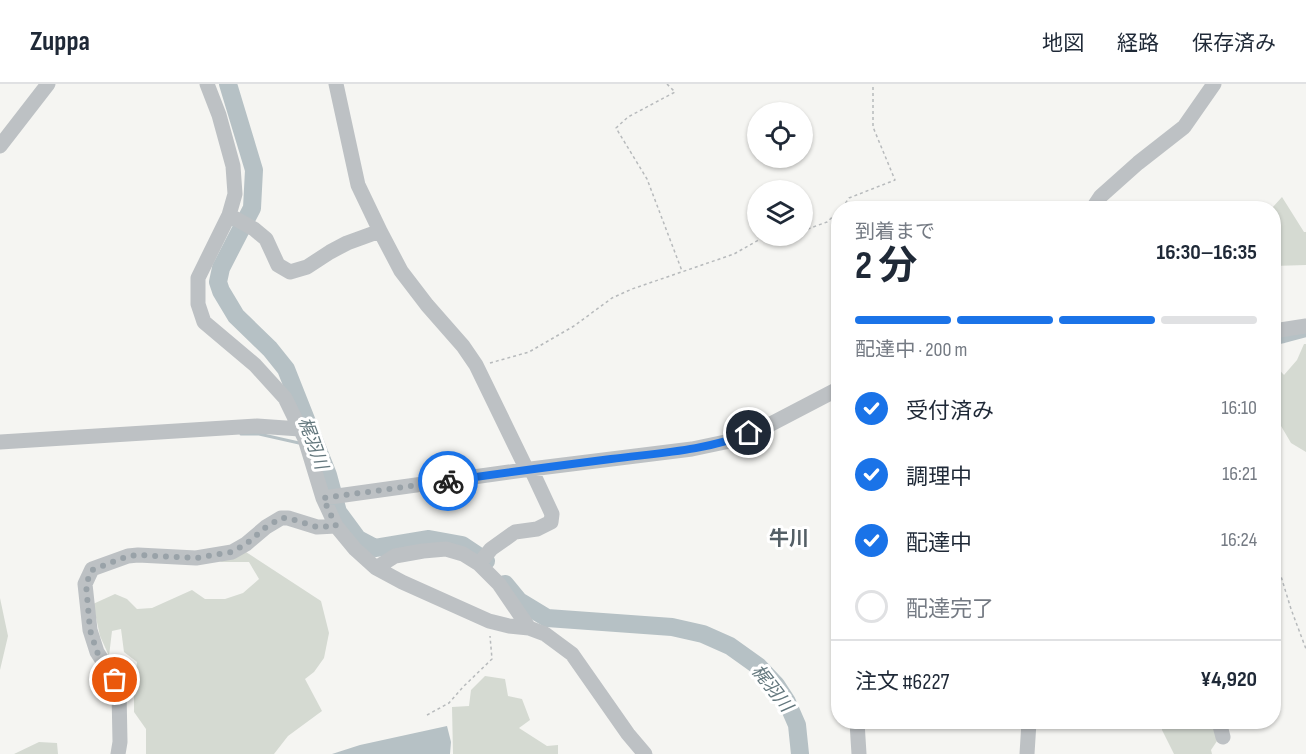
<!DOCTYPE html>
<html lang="ja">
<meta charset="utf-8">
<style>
body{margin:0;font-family:"Sofia Sans Condensed","Noto Sans JP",sans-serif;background:#f2f2f3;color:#1f2937;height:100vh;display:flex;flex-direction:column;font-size:22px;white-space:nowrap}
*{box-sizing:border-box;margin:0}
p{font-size:20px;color:#747a83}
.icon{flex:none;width:33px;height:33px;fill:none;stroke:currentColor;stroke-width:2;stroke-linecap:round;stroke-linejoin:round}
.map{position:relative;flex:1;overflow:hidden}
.panel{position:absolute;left:831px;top:117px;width:450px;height:528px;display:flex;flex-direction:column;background:#fff;border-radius:24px;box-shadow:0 2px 4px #0004}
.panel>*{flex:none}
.fabs{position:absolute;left:747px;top:18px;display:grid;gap:12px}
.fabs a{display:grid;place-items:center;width:66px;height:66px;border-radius:50%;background:#fff;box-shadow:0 2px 4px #0004;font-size:30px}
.pin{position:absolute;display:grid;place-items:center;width:51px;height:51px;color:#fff;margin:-26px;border:3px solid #fff;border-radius:50%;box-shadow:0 2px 6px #0007}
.courier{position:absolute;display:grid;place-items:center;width:60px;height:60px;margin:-30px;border:4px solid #1a73e8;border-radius:50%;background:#fff;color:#222;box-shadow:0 2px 8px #0007}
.summary em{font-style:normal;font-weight:700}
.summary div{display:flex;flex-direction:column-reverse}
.summary{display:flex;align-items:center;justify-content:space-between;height:102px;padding:0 24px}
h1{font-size:39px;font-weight:700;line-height:45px}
.bar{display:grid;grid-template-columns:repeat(4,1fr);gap:9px 6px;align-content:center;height:72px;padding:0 24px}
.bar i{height:8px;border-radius:4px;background:#e0e1e3}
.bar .active{background:#1a73e8}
.bar p{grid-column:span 4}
.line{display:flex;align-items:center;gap:15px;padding:0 24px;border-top:2px solid #e0e1e3}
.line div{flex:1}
ol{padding:0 24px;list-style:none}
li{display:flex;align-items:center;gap:18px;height:66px}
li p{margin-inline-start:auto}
li .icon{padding:6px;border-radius:50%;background:#1a73e8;color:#fff;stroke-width:4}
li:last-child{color:#747a83}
li i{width:33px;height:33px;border:3px solid #e0e1e3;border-radius:50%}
header{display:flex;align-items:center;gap:36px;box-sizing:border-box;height:84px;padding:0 30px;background:#fff;border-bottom:2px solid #e0e1e3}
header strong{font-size:28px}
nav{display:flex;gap:33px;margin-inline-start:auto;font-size:21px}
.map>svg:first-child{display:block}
</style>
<header>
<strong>Zuppa</strong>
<nav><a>地図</a><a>経路</a><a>保存済み</a></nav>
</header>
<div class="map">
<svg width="1306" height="670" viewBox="0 0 1306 670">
<rect width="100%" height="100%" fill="#f5f5f2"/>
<path fill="#d5dad2" d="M 1282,113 L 1304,148 L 1306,148 L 1306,181 L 1274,182 L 1274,124 L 1272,124 Z
M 1304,260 L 1306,260 L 1306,368 L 1291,359 L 1274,330 L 1274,280 L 1284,291 L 1297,276 Z
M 246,468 L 321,517 L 329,549 L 324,574 L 314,588 L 305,595 L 322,627 L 288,652 L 274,670 L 146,670 L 146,645 L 134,628 L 134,611 L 137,578 L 124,568 L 121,545 L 112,547 L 109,572 L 100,552 L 93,520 L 115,510 L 127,515 L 137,525 L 152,524 L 192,506 L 205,515 L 225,515 L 243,509 L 259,495 L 249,478 L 219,478 Z
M 0,514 L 8,552 L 0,586 Z
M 485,592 L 505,595 L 508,612 L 522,615 L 530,636 L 519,644 L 547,662 L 558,661 L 558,670 L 453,670 L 452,623 L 469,622 L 471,606 Z
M 1162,638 L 1217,638 L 1219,654 L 1211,666 L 1212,670 L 1174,670 L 1162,646 Z
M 39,658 L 57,659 L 58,670 L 14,670 Z"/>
<path fill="#b6c1c5" d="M 447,642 L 451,658 L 450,670 L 332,670 L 360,661 Z"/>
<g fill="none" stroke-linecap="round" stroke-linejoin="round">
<path stroke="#b6c1c5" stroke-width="3" d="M 241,350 L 259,350 L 299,359"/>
<path stroke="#b6c1c5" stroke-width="10" d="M 1274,256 L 1284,254 L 1306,248"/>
<path stroke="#b6c1c5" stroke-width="18" d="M 228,0 L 254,86 L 252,124 L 221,184 L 218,198 L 221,207 L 236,232 L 270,265 L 286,285 L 328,391 L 338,428 L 358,455 L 375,464 L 429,455 L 462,461 L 486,477
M 505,500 L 519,517 L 547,534 L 672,543 L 703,550 L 730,562 L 758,582 L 776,601 L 787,618 L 797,641 L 800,670"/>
<path stroke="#b7babc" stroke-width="1.5" stroke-dasharray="3 3" stroke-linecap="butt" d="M 667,0 L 675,8 L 628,33 L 616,44 L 647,95 L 682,187
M 842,124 L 849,114 L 895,96 L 873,43 L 873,0
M 802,147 L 827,138 L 838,128
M 490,279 L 529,268 L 574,242 L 612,214 L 632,205 L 734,170 L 762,154 L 781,152
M 1274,477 L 1280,489 L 1291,525 L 1306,565
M 427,631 L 449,619 L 463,603 L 492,575 L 490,552"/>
<path stroke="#bdc1c4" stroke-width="15" d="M 207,0 L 219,31 L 233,82 L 235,110 L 229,131 L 198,194 L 198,220 L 204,238 L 255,281 L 285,314 L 305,355 L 323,414 L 336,442 L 355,465 L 376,484 L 402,498 L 489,537 L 509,542 L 529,544 L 545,550 L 572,570 L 628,650 L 645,670
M 336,0 L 358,101 L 380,147 L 401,187 L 427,221 L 463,262 L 476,281 L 527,386
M 0,62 L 48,0
M 1093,124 L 1101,112 L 1138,79 L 1184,43 L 1214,0
M 229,131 L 254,145 L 266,155 L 278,181 L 290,188 L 307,183 L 330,168 L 347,159 L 380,147
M 1274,247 L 1306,242
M 0,358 L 257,342 L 300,345
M 323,414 L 531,385 L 692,365 L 730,357 L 769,341 L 838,305
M 479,480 L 491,465 L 515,448 L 537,445 L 551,438 L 552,430 L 531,385
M 376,484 L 395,472 L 423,467 L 446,465 L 463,470 L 479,480 L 499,500 L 529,544
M 857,638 L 859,670
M 1219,638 L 1223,653
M 118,670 L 120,658 L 119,607 L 115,596 L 97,568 L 90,546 L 85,500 L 92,485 L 128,472 L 138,471 L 196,474 L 232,468 L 246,460 L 266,443 L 281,434 L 288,434 L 317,443 L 336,442
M 1027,670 L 1029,638"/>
</g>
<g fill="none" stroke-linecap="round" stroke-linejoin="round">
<path stroke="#99a2a8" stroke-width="6" stroke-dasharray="0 10.8" d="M 115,596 L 97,568 L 90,546 L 86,500 L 92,486 L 128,472 L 138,471 L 196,474 L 232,468 L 246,460 L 266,443 L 281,434 L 288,434 L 317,443 L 336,442 L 323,414 L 448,397"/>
<path stroke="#1a73e8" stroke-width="8" d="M 448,397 C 502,389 556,382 611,375 C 657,369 706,367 749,349"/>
</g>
<g text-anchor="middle" stroke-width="6" stroke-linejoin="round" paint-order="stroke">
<g font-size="18" font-style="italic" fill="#63777d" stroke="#fff">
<text transform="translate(313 359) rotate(70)" y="6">梶羽川</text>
<text transform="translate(772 604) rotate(52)" y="6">梶羽川</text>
</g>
<g font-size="20" font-weight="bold" fill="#545f66" stroke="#fff">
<text x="789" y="461">牛川</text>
</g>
</g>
</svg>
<div class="fabs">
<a><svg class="icon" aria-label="locate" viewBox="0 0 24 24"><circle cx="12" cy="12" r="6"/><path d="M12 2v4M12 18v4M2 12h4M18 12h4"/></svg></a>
<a><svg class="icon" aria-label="layers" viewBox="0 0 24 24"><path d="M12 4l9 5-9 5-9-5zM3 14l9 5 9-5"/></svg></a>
</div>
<div class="pin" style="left:115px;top:596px;background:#ea580c"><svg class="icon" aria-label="bag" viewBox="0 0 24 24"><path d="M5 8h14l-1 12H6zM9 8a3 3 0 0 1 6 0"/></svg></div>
<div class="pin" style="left:749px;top:349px;background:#1f2937"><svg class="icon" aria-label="home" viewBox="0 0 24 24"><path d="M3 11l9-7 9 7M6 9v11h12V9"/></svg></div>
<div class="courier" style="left:448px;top:397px"><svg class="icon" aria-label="bike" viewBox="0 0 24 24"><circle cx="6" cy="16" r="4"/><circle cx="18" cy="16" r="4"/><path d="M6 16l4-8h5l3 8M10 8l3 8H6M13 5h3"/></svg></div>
<section class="panel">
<div class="summary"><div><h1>2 分</h1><p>到着まで</p></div><em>16:30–16:35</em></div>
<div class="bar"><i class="active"></i><i class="active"></i><i class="active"></i><i></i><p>配達中 · 200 m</p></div>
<ol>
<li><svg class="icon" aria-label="check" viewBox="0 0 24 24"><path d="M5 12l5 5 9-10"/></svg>受付済み<p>16:10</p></li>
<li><svg class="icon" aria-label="check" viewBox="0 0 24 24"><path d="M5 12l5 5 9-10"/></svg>調理中<p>16:21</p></li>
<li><svg class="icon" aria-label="check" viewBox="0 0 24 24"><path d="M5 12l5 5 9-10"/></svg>配達中<p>16:24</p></li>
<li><i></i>配達完了</li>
</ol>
<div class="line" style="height:78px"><div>注文 #6227</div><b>¥4,920</b></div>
</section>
</div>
